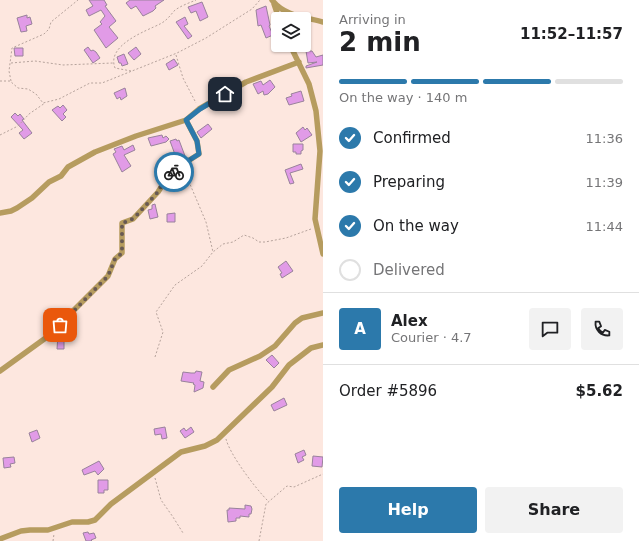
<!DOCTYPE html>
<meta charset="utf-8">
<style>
body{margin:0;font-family:"DejaVu Sans",sans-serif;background:#f2f2f2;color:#202124;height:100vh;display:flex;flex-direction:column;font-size:15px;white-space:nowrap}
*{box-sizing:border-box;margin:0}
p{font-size:13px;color:#757577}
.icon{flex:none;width:22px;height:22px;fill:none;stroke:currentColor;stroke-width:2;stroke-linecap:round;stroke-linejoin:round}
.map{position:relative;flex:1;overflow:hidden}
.side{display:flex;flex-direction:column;background:#fff;width:316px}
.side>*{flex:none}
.controls{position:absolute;left:271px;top:12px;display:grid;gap:8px}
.controls a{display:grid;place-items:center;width:40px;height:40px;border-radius:4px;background:#fff;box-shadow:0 1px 3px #0004;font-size:20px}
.pin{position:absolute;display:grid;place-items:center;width:34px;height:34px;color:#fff;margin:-17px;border-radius:8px;box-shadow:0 2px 6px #0006}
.courier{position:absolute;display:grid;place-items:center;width:40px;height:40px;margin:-20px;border:3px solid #2c79ab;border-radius:50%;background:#fff;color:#222;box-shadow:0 1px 5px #0007}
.summary em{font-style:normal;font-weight:800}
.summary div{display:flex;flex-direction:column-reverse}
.summary{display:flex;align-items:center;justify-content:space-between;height:68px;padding:0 16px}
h1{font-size:26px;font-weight:800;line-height:30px}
.bar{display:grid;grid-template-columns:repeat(4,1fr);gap:6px 4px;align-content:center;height:48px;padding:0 16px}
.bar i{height:5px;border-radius:3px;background:#e0e0e0}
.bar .selected{background:#2c79ab}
.bar p{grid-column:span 4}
.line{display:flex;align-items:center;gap:10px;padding:0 16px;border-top:1px solid #e0e0e0}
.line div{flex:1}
.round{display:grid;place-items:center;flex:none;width:42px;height:42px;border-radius:4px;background:#f2f2f2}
ol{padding:0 16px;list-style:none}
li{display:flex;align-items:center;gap:12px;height:44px}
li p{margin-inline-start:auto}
li .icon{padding:4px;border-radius:50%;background:#2c79ab;color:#fff;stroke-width:4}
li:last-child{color:#757577}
li i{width:22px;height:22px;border:2px solid #e0e0e0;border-radius:50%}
.button{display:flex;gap:8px;margin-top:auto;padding:8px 16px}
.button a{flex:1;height:46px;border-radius:4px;background:#2c79ab;color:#fff;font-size:16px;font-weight:800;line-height:46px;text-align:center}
.button a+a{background:#f2f2f2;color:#202124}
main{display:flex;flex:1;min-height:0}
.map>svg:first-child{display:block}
</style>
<main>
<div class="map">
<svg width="323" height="541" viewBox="0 0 323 541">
<rect width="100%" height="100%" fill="#fde7df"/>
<path fill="#e19be7" stroke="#99829b" d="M 89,0 L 104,0 L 107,5 L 105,6 L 116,21 L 109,27 L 118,38 L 106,48 L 94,30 L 102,24 L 100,22 L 105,16 L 101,10 L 89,16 L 86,10 L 93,6 Z
M 130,0 L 164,0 L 155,6 L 156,8 L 153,11 L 143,16 L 136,6 L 131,9 L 126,3 Z
M 202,2 L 208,17 L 200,21 L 196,11 L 191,13 L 188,7 Z
M 266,6 L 270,25 L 269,26 L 273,35 L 266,38 L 261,25 L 258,26 L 256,10 Z
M 27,15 L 27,18 L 30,17 L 32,24 L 26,26 L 27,31 L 21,32 L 17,18 Z
M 185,17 L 188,24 L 184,26 L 192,36 L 188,39 L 176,22 Z
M 88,47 L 91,51 L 93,50 L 96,52 L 100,58 L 93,63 L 84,50 Z
M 136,47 L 141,54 L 134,60 L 128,53 Z
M 14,48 L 23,48 L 23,56 L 15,56 Z
M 306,51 L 312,51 L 316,57 L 323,55 L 323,65 L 306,68 L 306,66 L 317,62 L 308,63 Z
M 124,54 L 128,64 L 122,66 L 121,63 L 119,63 L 117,57 Z
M 174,59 L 178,65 L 169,70 L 166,64 Z
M 270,80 L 275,87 L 268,94 L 264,95 L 263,91 L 258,94 L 253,84 L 261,81 L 263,85 Z
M 125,88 L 127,96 L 121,100 L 120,97 L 117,99 L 114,93 Z
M 301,91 L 304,101 L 289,105 L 286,98 L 292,96 L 291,94 Z
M 63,105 L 67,110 L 63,114 L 66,117 L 62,121 L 52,110 L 58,106 L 60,108 Z
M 15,113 L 18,116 L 20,114 L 24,119 L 22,120 L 32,133 L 24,139 L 19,133 L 23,130 L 11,117 Z
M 208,124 L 212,129 L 201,138 L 197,132 Z
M 303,127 L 305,130 L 307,128 L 312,135 L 301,142 L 296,133 Z
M 162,135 L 163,138 L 166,136 L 169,139 L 166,142 L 151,146 L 148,138 Z
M 176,139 L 177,141 L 179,140 L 185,156 L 177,160 L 170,141 Z
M 293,144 L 303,144 L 303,150 L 301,151 L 301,154 L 296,154 L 296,152 L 293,152 Z
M 133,145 L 135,150 L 124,155 L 131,166 L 122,172 L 113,154 L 116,152 L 114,149 L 122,146 L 124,150 Z
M 301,164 L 303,169 L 290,173 L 294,183 L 290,184 L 285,170 Z
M 155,204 L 158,217 L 150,219 L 148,210 L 152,209 L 152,205 Z
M 175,213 L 175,222 L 167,222 L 167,214 Z
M 286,261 L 293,271 L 282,278 L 280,274 L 282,273 L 278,267 Z
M 61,332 L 66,332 L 66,338 L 64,338 L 64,349 L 57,349 L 58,334 L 60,334 Z
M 272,355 L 279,363 L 274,368 L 266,360 Z
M 196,371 L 202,372 L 200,381 L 204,382 L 203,388 L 194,392 L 195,385 L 193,384 L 194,383 L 181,381 L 183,372 L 191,373 L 195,373 Z
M 284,398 L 287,405 L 274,411 L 271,405 Z
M 165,427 L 167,438 L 162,439 L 161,434 L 155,435 L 154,429 Z
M 191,427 L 194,432 L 185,438 L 180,431 L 184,428 L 186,431 Z
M 37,430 L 40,438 L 32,442 L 29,433 Z
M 304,450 L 306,455 L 302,457 L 304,460 L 298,463 L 295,454 Z
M 313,456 L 323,457 L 322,467 L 312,466 Z
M 14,457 L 15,463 L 10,464 L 11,467 L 4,468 L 3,458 Z
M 99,461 L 104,469 L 98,475 L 95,471 L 84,475 L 82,470 Z
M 98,480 L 108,480 L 108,490 L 104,490 L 104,493 L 98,493 Z
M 245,505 L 251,506 L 252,509 L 251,514 L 249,514 L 249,517 L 240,516 L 240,518 L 236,518 L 236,521 L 228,522 L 227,510 L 229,510 L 229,508 L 245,509 Z
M 88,532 L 89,534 L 94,533 L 96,538 L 91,540 L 92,541 L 86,541 L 83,533 Z"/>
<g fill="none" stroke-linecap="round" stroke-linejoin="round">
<path stroke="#b6a39c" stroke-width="1" stroke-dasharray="2 2" stroke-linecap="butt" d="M 176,55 L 183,78 L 196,103
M 11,63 L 35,61 L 63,65 L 113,63
M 131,71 L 115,68 C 106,45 146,31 160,24 C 166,21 170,16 174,11 C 180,6 189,3 196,0
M 0,81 L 10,81 L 18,88 L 28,89 L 36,94 L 43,103 L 59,99 L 90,83 L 102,83 L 177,53 L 206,38 L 252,9 L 260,0
M 11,81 L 9,71 L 12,48 L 44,34 L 49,29 L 51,22 L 78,0
M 0,135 L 18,126 L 29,114 L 45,103
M 184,170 L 206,222 L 213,252
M 155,357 L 163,332 L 156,312 L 175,285 L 202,266 L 213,252 L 223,244 L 233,242 L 244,235 L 253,238 L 259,242 L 265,242 L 286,238 L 311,229
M 226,439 C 230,455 256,489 268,501
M 155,478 L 161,500 L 173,517 L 183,533
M 53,541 L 54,534
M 259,541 L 266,504 L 287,486 L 294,487 L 323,474"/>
<path stroke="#b69c5f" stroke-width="5.5" d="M 272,0 C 284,16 305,17 323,22
M 274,4 L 279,19
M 290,45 L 309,84 L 316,111 L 320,151 L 315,219 L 323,254
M 0,213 L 11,211 L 17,208 L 32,198 L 49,182 L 61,176 L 68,167 L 95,152 L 136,136 L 186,120 L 199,109 L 246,82 L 299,62
M 0,371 L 47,337 L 108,276 L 115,259 L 122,253 L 122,223 L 133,219 L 158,192 L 167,178 L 180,166 L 199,154 L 197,141 L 186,120
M 213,387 L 229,370 L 260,356 L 275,346 L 295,323 L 302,318 L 323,313
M 0,539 L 21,531 L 30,530 L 48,530 L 72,522 L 88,522 L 95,520 L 111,504 L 181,452 L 205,446 L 217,440 L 272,387 L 289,365 L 311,348 L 323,345"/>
</g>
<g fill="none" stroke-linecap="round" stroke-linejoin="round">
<path stroke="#685953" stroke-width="4" stroke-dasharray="0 7.2" d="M 60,325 L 108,276 L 115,259 L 122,253 L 122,223 L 131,220 L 136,216 L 158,192 L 163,182 L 174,172"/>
<path stroke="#2c79ab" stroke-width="5" d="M 174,172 L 180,166 L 199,154 L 197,141 L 186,120 L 200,109 L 225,94"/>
</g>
</svg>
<div class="controls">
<a><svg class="icon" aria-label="layers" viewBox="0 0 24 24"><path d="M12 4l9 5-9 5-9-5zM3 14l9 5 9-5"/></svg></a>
</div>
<div class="pin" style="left:60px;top:325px;background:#ea580c"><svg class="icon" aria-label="bag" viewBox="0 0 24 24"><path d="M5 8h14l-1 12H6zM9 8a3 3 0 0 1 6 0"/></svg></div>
<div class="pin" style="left:225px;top:94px;background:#1f2937"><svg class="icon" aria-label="home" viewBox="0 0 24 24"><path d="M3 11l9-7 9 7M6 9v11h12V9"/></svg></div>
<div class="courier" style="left:174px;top:172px"><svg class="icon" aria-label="bike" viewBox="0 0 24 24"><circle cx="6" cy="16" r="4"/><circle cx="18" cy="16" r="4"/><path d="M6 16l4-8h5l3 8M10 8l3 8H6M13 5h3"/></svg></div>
</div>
<section class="side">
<div class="summary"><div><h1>2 min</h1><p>Arriving in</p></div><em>11:52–11:57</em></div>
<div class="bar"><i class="selected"></i><i class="selected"></i><i class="selected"></i><i></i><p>On the way · 140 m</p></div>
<ol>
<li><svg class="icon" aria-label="check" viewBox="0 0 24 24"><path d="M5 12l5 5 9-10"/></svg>Confirmed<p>11:36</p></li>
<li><svg class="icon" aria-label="check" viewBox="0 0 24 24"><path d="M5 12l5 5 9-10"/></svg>Preparing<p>11:39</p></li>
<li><svg class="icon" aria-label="check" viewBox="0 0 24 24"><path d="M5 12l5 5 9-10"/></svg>On the way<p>11:44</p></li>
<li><i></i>Delivered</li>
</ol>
<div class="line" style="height:72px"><b class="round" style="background:#2c79ab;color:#fff">A</b><div><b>Alex</b><p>Courier · 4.7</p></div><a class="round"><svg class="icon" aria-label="chat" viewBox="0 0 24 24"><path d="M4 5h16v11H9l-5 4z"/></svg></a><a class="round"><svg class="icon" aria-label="phone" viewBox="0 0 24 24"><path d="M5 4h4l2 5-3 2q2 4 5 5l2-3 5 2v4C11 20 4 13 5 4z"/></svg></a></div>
<div class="line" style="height:52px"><div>Order #5896</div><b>$5.62</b></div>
<div class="button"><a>Help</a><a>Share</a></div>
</section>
</main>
